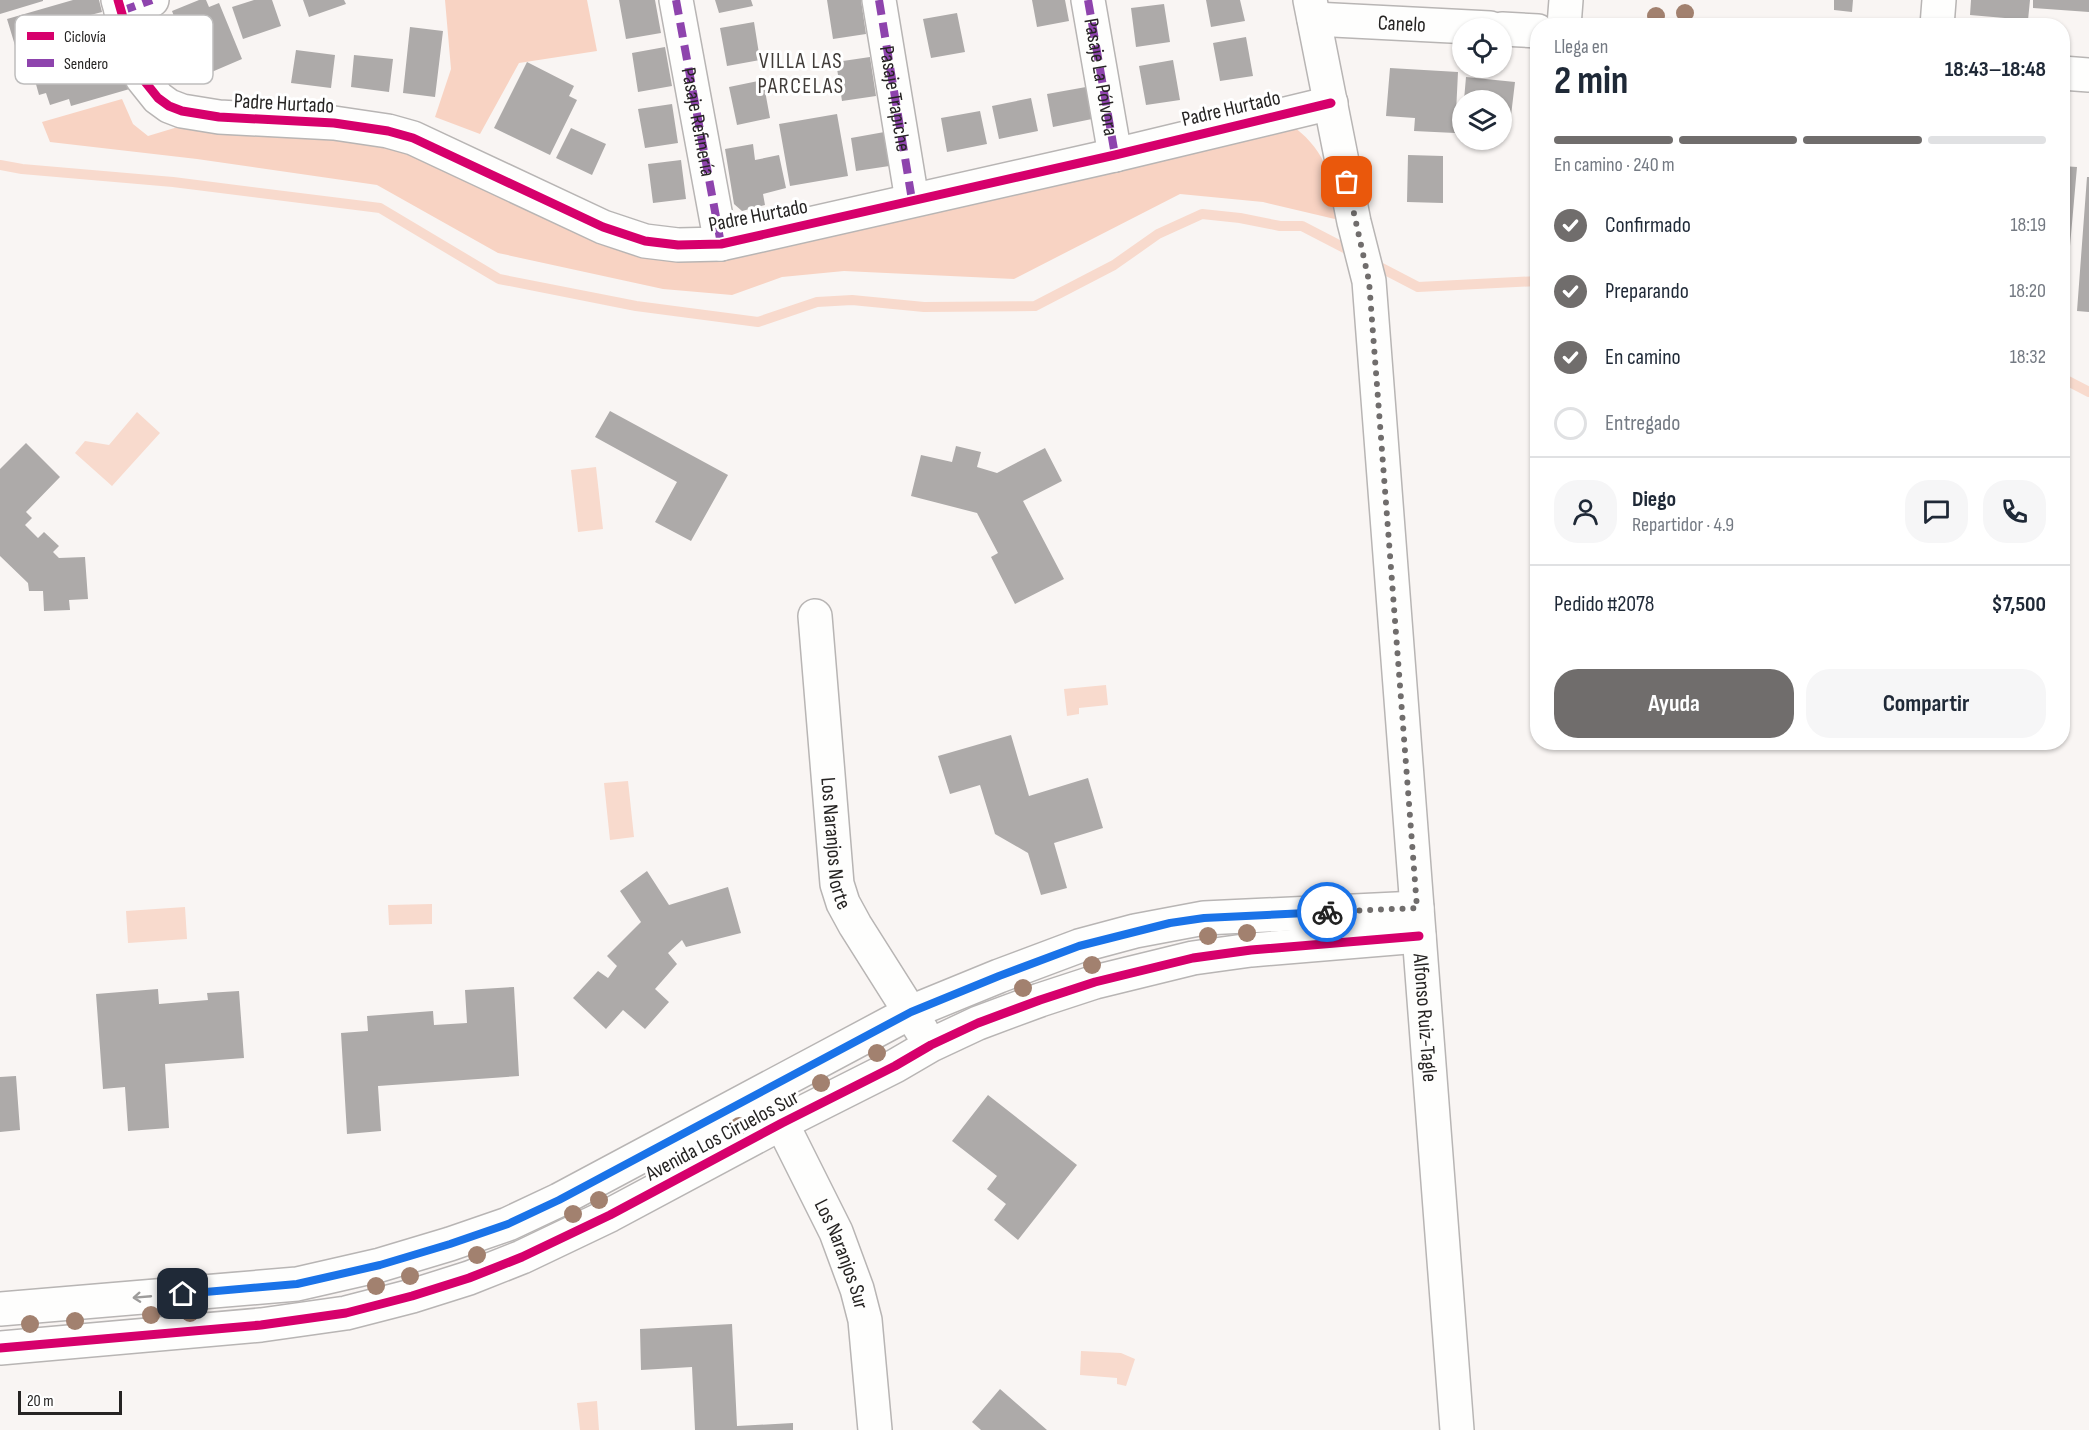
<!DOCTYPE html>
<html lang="es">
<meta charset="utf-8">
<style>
body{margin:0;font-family:"Sofia Sans Condensed",sans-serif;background:#f6f6f7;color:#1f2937;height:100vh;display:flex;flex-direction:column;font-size:22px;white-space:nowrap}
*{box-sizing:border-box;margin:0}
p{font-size:20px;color:#747a83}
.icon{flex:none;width:33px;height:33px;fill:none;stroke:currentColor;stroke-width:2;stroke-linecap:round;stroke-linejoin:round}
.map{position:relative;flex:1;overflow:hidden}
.sheet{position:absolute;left:1530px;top:18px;width:540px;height:732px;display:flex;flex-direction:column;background:#fff;border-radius:24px;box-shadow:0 2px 4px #0004}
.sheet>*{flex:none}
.controls{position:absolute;left:1452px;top:18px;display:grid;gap:12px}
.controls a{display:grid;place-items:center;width:60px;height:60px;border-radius:50%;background:#fff;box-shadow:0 2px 4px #0004;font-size:30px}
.scale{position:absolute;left:18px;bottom:15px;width:104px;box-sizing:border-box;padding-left:6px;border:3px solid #262423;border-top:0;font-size:16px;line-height:21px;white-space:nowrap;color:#262423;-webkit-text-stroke:4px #fff;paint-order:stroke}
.pin{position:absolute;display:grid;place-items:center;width:51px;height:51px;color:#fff;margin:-26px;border-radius:12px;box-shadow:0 3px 9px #0006}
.courier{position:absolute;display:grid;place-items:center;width:60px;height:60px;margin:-30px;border:4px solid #1a73e8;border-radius:50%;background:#fff;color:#222;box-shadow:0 2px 8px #0007}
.summary em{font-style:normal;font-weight:700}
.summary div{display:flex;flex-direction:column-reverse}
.summary{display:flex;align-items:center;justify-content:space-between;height:102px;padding:0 24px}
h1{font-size:39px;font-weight:700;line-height:45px}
.bar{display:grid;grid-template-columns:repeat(4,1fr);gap:9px 6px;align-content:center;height:72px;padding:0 24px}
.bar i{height:8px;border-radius:4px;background:#e0e1e3}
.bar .active{background:#706d6c}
.bar p{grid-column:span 4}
.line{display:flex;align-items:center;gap:15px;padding:0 24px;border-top:2px solid #e0e1e3}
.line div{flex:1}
.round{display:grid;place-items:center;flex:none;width:63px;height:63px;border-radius:24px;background:#f6f6f7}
ol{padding:0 24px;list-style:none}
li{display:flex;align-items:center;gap:18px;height:66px}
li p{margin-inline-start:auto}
li .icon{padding:6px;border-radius:50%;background:#706d6c;color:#fff;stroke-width:4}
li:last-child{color:#747a83}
li i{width:33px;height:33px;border:3px solid #e0e1e3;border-radius:50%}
.button{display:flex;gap:12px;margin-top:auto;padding:12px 24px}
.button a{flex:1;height:69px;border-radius:24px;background:#706d6c;color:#fff;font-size:24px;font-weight:700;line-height:69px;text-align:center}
.button a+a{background:#f6f6f7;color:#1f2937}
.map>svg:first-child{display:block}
</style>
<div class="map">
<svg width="2089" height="1430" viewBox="0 0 2089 1430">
<rect width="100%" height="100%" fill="#f9f5f3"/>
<path fill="#f8d3c3" d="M 445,0 L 587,0 L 597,51 L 519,63 L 480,134 L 435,117 L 451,69 Z
M 122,99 L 133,124 L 148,136 L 191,123 L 382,141 L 636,254 L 1294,127 C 1328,153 1332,181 1339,220 L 1263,202 L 1180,194 L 1014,279 L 844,271 L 782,277 L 732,295 L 663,289 L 498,253 L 377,185 L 197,159 L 50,142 L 42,122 Z"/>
<path fill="#f8dacd" d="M 137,412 L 160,433 L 112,486 L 75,453 L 85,441 L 109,445 Z
M 596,467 L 603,529 L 578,532 L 571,470 Z
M 1106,685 L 1108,705 L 1079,708 L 1079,714 L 1067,716 L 1064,689 Z
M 628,781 L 634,837 L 610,840 L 604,783 Z
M 432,904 L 432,924 L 389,925 L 388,905 Z
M 185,907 L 187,939 L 128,943 L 126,911 Z
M 1081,1351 L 1121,1353 L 1135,1359 L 1126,1386 L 1117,1384 L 1117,1378 L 1080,1375 Z
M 597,1401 L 599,1430 L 580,1430 L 577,1403 Z"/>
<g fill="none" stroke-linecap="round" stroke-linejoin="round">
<path stroke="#f8dacd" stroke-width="10" d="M 0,165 L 22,169 L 173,182 L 380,208 L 499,279 L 636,306 L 758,322 L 817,302 L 852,300 L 924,307 L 1035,306 L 1114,265 L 1158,234 L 1202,214 L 1240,218 L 1280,226 L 1302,226 L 1356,254
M 1370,262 L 1418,287 L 1538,281
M 2062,378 L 2089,392"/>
</g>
<path fill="#adaaa9" d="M 0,0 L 43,0 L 43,1 L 0,14 Z
M 73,0 L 99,0 L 102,12 L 83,17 L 90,41 L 20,62 L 7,19 Z
M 199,0 L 206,0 L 209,7 L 219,3 L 242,59 L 200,77 L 186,74 L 176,48 L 185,45 L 172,11 Z
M 254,0 L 272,0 L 281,26 L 243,39 L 232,7 Z
M 303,0 L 344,0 L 346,4 L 309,17 Z
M 619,0 L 655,0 L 661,33 L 626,39 Z
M 715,0 L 751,0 L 753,6 L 719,13 Z
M 827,0 L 861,0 L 866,34 L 833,39 Z
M 1032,0 L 1065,0 L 1069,21 L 1037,27 Z
M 1206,0 L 1240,0 L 1245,21 L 1211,27 Z
M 1834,0 L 1853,0 L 1852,12 L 1834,10 Z
M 1971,0 L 2030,0 L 2028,20 L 1970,15 Z
M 2033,0 L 2089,0 L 2089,12 L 2033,8 Z
M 1164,4 L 1170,42 L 1136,47 L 1131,8 Z
M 957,13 L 965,52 L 931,58 L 923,19 Z
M 754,22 L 760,60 L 727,66 L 720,28 Z
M 410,27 L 443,31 L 435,97 L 403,93 Z
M 1246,37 L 1253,76 L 1220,81 L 1213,43 Z
M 118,39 L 133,88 L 71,106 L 69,99 L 50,105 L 46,93 L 39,95 L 32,70 L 37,68 L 35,63 Z
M 665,47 L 672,86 L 638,92 L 632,53 Z
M 296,50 L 335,55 L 331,88 L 291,83 Z
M 354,55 L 393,59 L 389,92 L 351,87 Z
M 870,57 L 876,96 L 842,101 L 836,62 Z
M 1173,60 L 1180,100 L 1146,105 L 1139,66 Z
M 527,62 L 574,86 L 569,96 L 577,100 L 550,155 L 494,128 Z
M 1390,68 L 1458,72 L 1455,133 L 1414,131 L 1415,118 L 1386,116 Z
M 1466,77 L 1515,82 L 1510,124 L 1502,123 L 1502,100 L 1464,100 Z
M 763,80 L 770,118 L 737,125 L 729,87 Z
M 1086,87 L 1092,119 L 1053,127 L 1047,94 Z
M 1031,98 L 1038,131 L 999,139 L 992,106 Z
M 672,104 L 678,143 L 645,148 L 638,109 Z
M 980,111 L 987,144 L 947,152 L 941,118 Z
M 837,114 L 848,176 L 790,186 L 779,124 Z
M 571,128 L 606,144 L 592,175 L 556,158 Z
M 890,131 L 896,165 L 856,171 L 851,138 Z
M 753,144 L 755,160 L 779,155 L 786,188 L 763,194 L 765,205 L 742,211 L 734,204 L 725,149 Z
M 1408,155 L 1443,156 L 1443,203 L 1407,202 Z
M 681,160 L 686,199 L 653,203 L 648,164 Z
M 2062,166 L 2077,167 L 2070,246 L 2062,246 Z
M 2087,177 L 2089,177 L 2089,312 L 2077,311 Z
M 610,411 L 728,475 L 691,541 L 655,522 L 677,482 L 595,437 Z
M 26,443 L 60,477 L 26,512 L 32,518 L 25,525 L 38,538 L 44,532 L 59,546 L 53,552 L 59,558 L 85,557 L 88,599 L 69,600 L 70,610 L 44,611 L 43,591 L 29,591 L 28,583 L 0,556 L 0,469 Z
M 956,446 L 981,452 L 977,467 L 997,473 L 1045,448 L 1062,481 L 1023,501 L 1064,579 L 1015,604 L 991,557 L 998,553 L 977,513 L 911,496 L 921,455 L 952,462 Z
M 1011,735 L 1029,796 L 1088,778 L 1103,828 L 1054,843 L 1067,888 L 1041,895 L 1028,853 L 995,834 L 980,785 L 950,794 L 938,756 Z
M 647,871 L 669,905 L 728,887 L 741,933 L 686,947 L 682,940 L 668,953 L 677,964 L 655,989 L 669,1002 L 645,1029 L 623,1010 L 606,1029 L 573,998 L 598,971 L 608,978 L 617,966 L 607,956 L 641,922 L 620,891 Z
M 514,987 L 519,1076 L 378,1086 L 381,1131 L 347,1134 L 341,1033 L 368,1031 L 367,1016 L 433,1011 L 434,1025 L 467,1023 L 465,990 Z
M 158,989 L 159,1004 L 208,1000 L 207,993 L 239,991 L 244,1058 L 165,1064 L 169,1128 L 128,1131 L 125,1087 L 103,1089 L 96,994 Z
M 16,1076 L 20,1130 L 0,1132 L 0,1077 Z
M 988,1095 L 1077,1165 L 1018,1240 L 994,1220 L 1006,1204 L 987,1189 L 997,1176 L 952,1141 Z
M 732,1324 L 737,1426 L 793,1423 L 793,1430 L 695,1430 L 692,1367 L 641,1370 L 640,1329 Z
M 1000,1389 L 1047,1430 L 981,1430 L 972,1422 Z"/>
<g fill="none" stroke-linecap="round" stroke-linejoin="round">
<defs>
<g id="minor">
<path d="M 118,0 L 137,66 L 142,78 L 158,98 L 169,106 L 182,111 L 219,117 L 334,123 L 388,131 L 413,138 L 603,227 L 645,241 L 678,245 L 721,244 L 1115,155 L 1331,103"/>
<path d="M 676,0 L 721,244"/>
<path id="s1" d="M 879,0 L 912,200"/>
<path id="s2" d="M 1088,0 L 1115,155"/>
<path d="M 121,11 L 152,0"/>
<path id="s3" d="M 1314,19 L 1490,28"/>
<path d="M 1564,26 L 1566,0"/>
<path d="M 1937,26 L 1939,0"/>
<path d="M 1502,29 L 1538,31"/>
<path d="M 2062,73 L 2089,75"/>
<path id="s4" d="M 815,616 L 837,884 L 843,903 L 855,925 L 922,1031"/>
<path id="s5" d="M 771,1102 L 836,1232 L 857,1289 L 865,1320 L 875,1430"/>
<path d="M 0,1309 L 297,1284 L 380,1265 L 450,1244 L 508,1224 L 559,1200 L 911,1012 L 999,976 L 1079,946 L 1135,931 L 1204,918 L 1417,908"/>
<path d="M 0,1348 L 261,1325 L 346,1313 L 412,1296 L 469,1278 L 522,1257 L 610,1215 L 782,1123 L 895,1066 L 931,1045 L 978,1023 L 1040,1000 L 1095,982 L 1193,958 L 1251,950 L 1419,936"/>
</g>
<g id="major">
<path id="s6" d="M 1310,0 L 1354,222 L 1369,281 L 1457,1430"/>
</g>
</defs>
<use href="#minor" stroke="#b8b5b4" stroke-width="36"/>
<use href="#major" stroke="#b8b5b4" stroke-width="36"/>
<use href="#minor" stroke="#fefefd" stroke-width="33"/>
<use href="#major" stroke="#fefefd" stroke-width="33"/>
<g stroke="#8e44ad" stroke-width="8" stroke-dasharray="15 8" stroke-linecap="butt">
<path id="s7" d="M 676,0 L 721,244"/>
<path d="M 879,0 L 912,200"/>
<path d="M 1088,0 L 1115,155"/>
<path d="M 121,11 L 152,0"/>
</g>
<defs>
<path id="cycleway" d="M 118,0 L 137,66 L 142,78 L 158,98 L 169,106 L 182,111 L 219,117 L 334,123 L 388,131 L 413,138 L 603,227 L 645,241 L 678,245 L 721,244 L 1115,155 L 1331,103
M 0,1348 L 261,1325 L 346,1313 L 412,1296 L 469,1278 L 522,1257 L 610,1215 L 782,1123 L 895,1066 L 931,1045 L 978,1023 L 1040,1000 L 1095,982 L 1193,958 L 1251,950 L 1419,936"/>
</defs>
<use href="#cycleway" stroke="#fff" stroke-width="13"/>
<use href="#cycleway" stroke="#d6006c" stroke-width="9"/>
</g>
<g fill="#a2816f">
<circle cx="1685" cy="13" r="9"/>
<circle cx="1656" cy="16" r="9"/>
<circle cx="1247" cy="933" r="9"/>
<circle cx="1208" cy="936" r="9"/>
<circle cx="1092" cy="965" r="9"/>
<circle cx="1023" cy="988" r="9"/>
<circle cx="877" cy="1053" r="9"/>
<circle cx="821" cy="1083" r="9"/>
<circle cx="739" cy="1126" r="9"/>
<circle cx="599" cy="1200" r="9"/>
<circle cx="573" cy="1214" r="9"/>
<circle cx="477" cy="1255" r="9"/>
<circle cx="410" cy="1276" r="9"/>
<circle cx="376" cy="1286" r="9"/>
<circle cx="190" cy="1313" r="9"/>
<circle cx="151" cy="1315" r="9"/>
<circle cx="75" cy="1321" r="9"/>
<circle cx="30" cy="1324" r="9"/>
</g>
<defs><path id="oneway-shaft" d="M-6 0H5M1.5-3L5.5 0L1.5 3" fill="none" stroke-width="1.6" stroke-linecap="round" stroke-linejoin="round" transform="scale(1.5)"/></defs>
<use stroke="#9d9c9b" href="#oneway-shaft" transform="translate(142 1297) rotate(175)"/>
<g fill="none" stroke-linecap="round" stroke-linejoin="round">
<path stroke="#706d6c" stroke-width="6" stroke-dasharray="0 10.8" d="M 1327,912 L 1417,908 L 1369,281 L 1347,182"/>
<path stroke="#1a73e8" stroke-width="8" d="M 183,1294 L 297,1284 L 380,1265 L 450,1244 L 508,1224 L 559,1200 L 911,1012 L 999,976 L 1079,946 L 1170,923 L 1204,918 L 1327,912"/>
</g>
<g text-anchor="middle" stroke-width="6" stroke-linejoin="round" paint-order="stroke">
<g font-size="21" fill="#262423" stroke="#fff">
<text dy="7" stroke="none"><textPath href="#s3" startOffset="88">Canelo</textPath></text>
<text dy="7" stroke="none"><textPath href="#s2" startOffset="78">Pasaje La Pólvora</textPath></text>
<text dy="7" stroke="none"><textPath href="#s1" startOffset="100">Pasaje Trapiche</textPath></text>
<text transform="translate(284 103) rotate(3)" y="7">Padre Hurtado</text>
<text transform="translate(1231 108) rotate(-13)" y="7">Padre Hurtado</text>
<text dy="7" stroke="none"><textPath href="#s7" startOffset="124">Pasaje Refinería</textPath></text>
<text transform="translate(758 215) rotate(-11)" y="7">Padre Hurtado</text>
<text dy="7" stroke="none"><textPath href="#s4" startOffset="228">Los Naranjos Norte</textPath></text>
<text dy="7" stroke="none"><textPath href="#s6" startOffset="1026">Alfonso Ruiz-Tagle</textPath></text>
<text transform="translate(722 1135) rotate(-28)" y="7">Avenida Los Ciruelos Sur</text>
<text dy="7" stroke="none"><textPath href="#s5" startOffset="168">Los Naranjos Sur</textPath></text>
</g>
<g font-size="22" letter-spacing="1.5" fill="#413c39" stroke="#fff">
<text x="801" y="68">VILLA LAS<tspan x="801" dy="25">PARCELAS</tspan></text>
</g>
</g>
<rect x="15" y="15" width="198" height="69" rx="9" fill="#fff" stroke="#bebdbd" stroke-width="1.5"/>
<rect x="27" y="32" width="27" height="8" fill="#d6006c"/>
<rect x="27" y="59" width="27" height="8" fill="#8e44ad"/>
<g font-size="16" fill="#262423">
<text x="64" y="42">Ciclovía</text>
<text x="64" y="69">Sendero</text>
</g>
</svg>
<div class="controls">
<a><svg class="icon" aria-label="locate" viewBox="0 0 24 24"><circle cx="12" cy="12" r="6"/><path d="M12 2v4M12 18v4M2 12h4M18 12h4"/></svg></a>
<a><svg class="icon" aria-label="layers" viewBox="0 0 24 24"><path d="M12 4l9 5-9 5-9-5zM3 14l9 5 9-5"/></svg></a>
</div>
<div class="scale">20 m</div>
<div class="pin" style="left:1347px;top:182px;background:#ea580c"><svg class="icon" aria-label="bag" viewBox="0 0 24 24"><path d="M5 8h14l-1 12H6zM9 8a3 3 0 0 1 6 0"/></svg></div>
<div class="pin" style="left:183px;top:1294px;background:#1f2937"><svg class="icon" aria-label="home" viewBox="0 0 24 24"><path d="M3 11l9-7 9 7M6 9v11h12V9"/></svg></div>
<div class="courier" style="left:1327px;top:912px"><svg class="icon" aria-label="bike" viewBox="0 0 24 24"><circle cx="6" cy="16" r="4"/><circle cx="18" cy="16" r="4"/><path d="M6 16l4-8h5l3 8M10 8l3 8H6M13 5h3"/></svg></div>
<section class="sheet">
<div class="summary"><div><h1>2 min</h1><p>Llega en</p></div><em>18:43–18:48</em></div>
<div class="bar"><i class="active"></i><i class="active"></i><i class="active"></i><i></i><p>En camino · 240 m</p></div>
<ol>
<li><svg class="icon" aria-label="check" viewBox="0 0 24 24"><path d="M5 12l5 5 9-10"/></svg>Confirmado<p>18:19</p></li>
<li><svg class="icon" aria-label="check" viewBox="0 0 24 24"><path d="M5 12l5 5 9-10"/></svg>Preparando<p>18:20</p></li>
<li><svg class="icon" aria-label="check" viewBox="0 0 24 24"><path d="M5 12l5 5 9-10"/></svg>En camino<p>18:32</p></li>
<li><i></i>Entregado</li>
</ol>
<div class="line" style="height:108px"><a class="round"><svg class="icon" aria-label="person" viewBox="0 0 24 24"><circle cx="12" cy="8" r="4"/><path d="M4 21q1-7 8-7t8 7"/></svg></a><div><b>Diego</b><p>Repartidor · 4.9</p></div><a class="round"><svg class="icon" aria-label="chat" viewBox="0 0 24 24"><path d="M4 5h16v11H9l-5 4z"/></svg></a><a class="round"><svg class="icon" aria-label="phone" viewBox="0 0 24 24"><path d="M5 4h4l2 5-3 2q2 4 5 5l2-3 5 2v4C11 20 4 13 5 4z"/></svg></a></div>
<div class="line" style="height:78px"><div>Pedido #2078</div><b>$7,500</b></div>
<div class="button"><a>Ayuda</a><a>Compartir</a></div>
</section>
</div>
